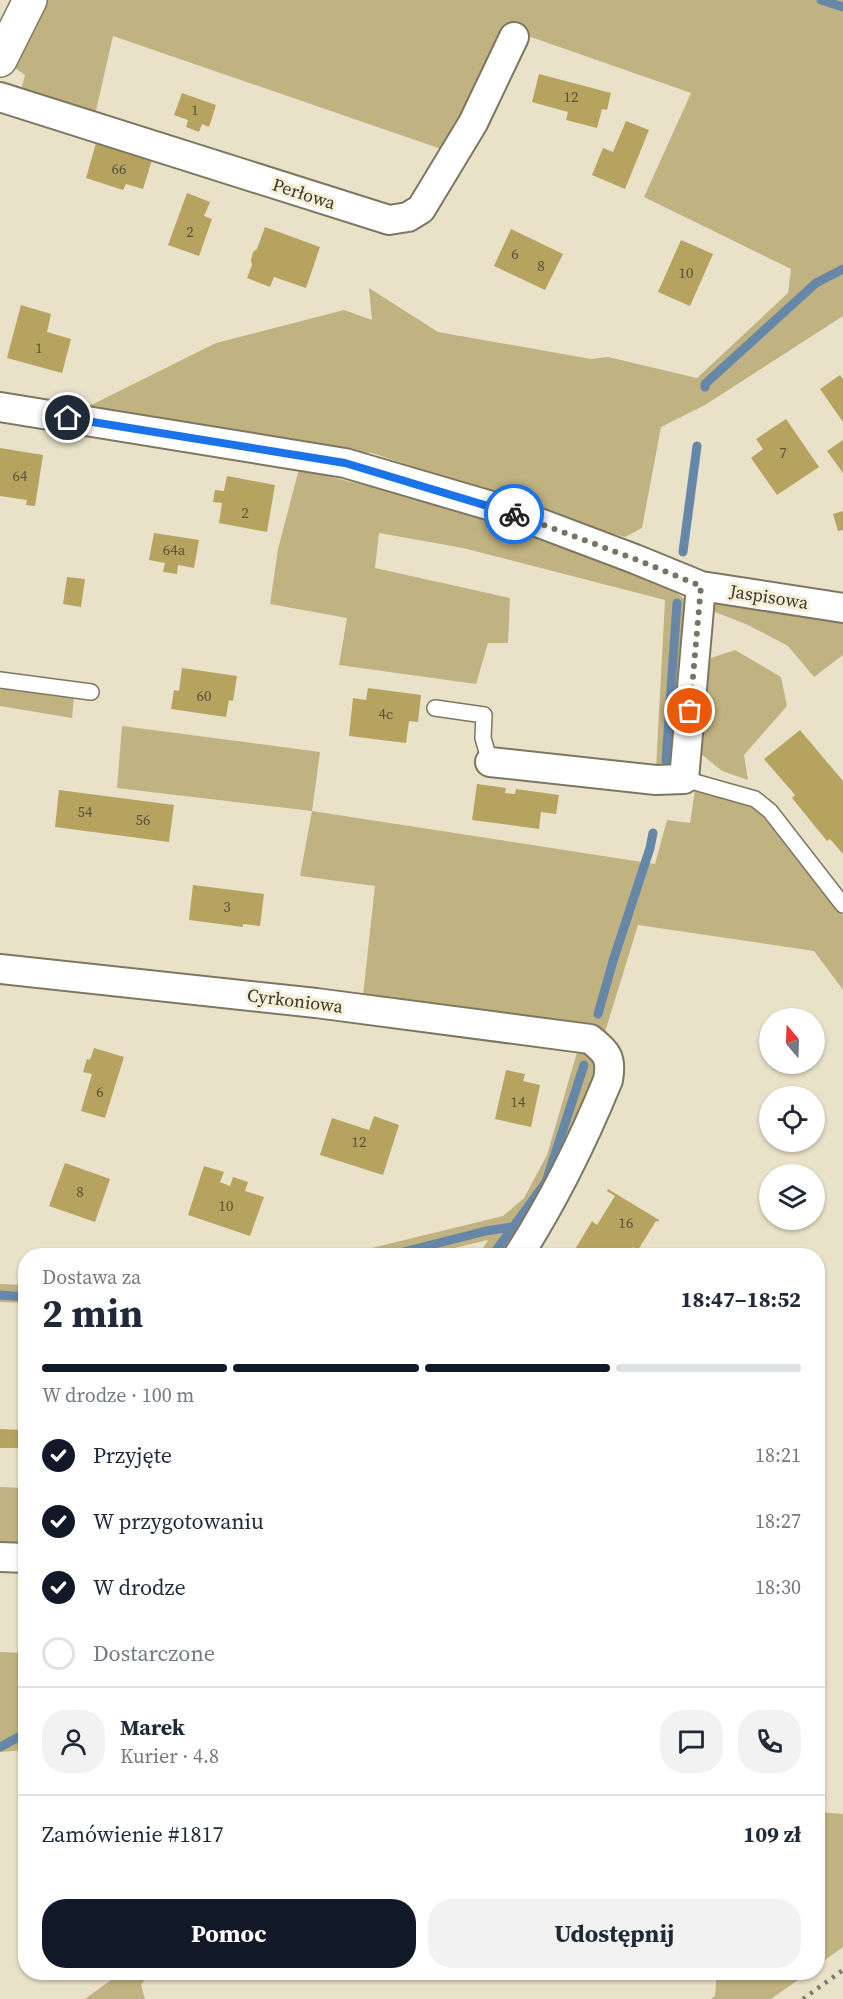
<!DOCTYPE html>
<html lang="pl">
<meta charset="utf-8">
<style>
body{margin:0;font-family:"Source Serif 4",serif;background:#f2f2f3;color:#1f2937;height:100vh;display:flex;flex-direction:column;font-size:22px;white-space:nowrap}
*{box-sizing:border-box;margin:0}
p{font-size:20px;color:#747a83}
.icon{flex:none;width:33px;height:33px;fill:none;stroke:currentColor;stroke-width:2;stroke-linecap:round;stroke-linejoin:round}
.map{position:relative;flex:1;overflow:hidden}
.sheet{position:absolute;left:18px;top:1248px;width:807px;height:732px;display:flex;flex-direction:column;background:#fff;border-radius:24px;box-shadow:0 2px 4px #0004}
.sheet>*{flex:none}
.needle{width:39px;rotate:341deg}
.buttons{position:absolute;left:759px;top:1008px;display:grid;gap:12px}
.buttons a{display:grid;place-items:center;width:66px;height:66px;border-radius:50%;background:#fff;box-shadow:0 2px 4px #0004;font-size:30px}
.pin{position:absolute;display:grid;place-items:center;width:51px;height:51px;color:#fff;margin:-26px;border:3px solid #fff;border-radius:50%;box-shadow:0 2px 6px #0007}
.courier{position:absolute;display:grid;place-items:center;width:60px;height:60px;margin:-30px;border:4px solid #1a73e8;border-radius:50%;background:#fff;color:#222;box-shadow:0 2px 8px #0007}
.overview em{font-style:normal;font-weight:700}
.overview div{display:flex;flex-direction:column-reverse}
.overview{display:flex;align-items:center;justify-content:space-between;height:102px;padding:0 24px}
h1{font-size:39px;font-weight:700;line-height:45px}
.bar{display:grid;grid-template-columns:repeat(4,1fr);gap:9px 6px;align-content:center;height:72px;padding:0 24px}
.bar i{height:8px;border-radius:4px;background:#e0e1e3}
.bar .on{background:#111827}
.bar p{grid-column:span 4}
.line{display:flex;align-items:center;gap:15px;padding:0 24px;border-top:2px solid #e0e1e3}
.line div{flex:1}
.round{display:grid;place-items:center;flex:none;width:63px;height:63px;border-radius:24px;background:#f2f2f3}
ol{padding:0 24px;list-style:none}
li{display:flex;align-items:center;gap:18px;height:66px}
li p{margin-inline-start:auto}
li .icon{padding:6px;border-radius:50%;background:#111827;color:#fff;stroke-width:4}
li:last-child{color:#747a83}
li i{width:33px;height:33px;border:3px solid #e0e1e3;border-radius:50%}
.cta{display:flex;gap:12px;margin-top:auto;padding:12px 24px}
.cta a{flex:1;height:69px;border-radius:24px;background:#111827;color:#fff;font-size:24px;font-weight:700;line-height:69px;text-align:center}
.cta a+a{background:#f2f2f3;color:#1f2937}
.map>svg:first-child{display:block}
</style>
<div class="map">
<svg width="843" height="1999" viewBox="0 0 843 1999">
<rect width="100%" height="100%" fill="#e9e2c9"/>
<path fill="#c0b381" d="M 48,0 L 843,0 L 843,316 L 705,405 L 661,427 L 642,528 L 625,537 L 554,518 L 477,488 L 372,453 L 330,450 L 81,410 L 216,343 L 344,310 L 372,320 L 369,288 L 438,332 L 591,359 L 608,357 L 697,378 L 788,293 L 791,269 L 644,197 L 691,93 L 505,28 L 447,151 L 113,36 L 95,115 L 21,90 L 25,75 L 15,68 Z
M 299,469 L 509,521 L 672,589 L 689,603 L 673,767 L 656,769 L 665,600 L 463,548 L 379,533 L 375,568 L 510,598 L 508,643 L 488,643 L 476,684 L 339,665 L 347,618 L 270,604 L 278,549 Z
M 714,600 L 843,619 L 843,655 L 814,677 L 788,646 L 748,625 L 715,612 Z
M 735,650 L 781,677 L 787,706 L 744,755 L 748,780 L 722,771 L 700,753 L 702,720 L 711,658 Z
M 0,688 L 74,698 L 72,718 L 0,706 Z
M 122,726 L 320,752 L 312,811 L 655,864 L 667,820 L 690,823 L 695,790 L 756,808 L 843,916 L 843,990 L 814,951 L 638,925 L 605,1032 L 380,996 L 363,995 L 375,886 L 300,876 L 312,811 L 117,788 Z
M 578,1049 L 593,1051 L 599,1066 L 593,1092 L 509,1255 L 479,1255 L 488,1240 L 425,1255 L 339,1256 L 503,1216 L 524,1198 L 547,1155 Z
M 0,1284 L 25,1285 L 25,1303 L 0,1302 Z
M 0,1487 L 25,1488 L 25,1550 L 0,1550 Z
M 0,1652 L 25,1653 L 25,1750 L 0,1752 Z
M 818,1812 L 843,1814 L 843,1947 L 818,1965 Z
M 103,1973 L 149,1973 L 141,1985 L 145,1999 L 85,1999 L 111,1980 Z
M 717,1973 L 717,1972 L 808,1973 L 771,1999 L 711,1999 L 715,1996 Z"/>
<g fill="none" stroke-linecap="round" stroke-linejoin="round">
<path stroke="#6687a7" stroke-width="9" d="M 821,0 L 843,7
M 705,387 L 705,384 L 816,283 L 843,269
M 683,552 L 697,446
M 666,761 L 677,603
M 598,1014 L 613,961 L 650,848 L 653,833
M 387,1256 L 486,1231 L 512,1227
M 492,1256 L 546,1182 L 584,1065
M 0,1295 L 26,1297
M 0,1747 L 26,1733"/>
</g>
<path fill="#b6a360" d="M 539,74 L 611,93 L 607,110 L 602,109 L 597,128 L 566,120 L 568,112 L 532,102 Z
M 182,93 L 216,105 L 209,127 L 202,124 L 199,132 L 186,127 L 188,120 L 174,115 Z
M 626,121 L 649,130 L 625,189 L 592,175 L 603,148 L 613,152 Z
M 96,143 L 152,160 L 143,189 L 126,184 L 123,190 L 86,178 Z
M 187,193 L 210,202 L 204,216 L 212,219 L 199,256 L 168,245 Z
M 265,227 L 320,247 L 306,288 L 274,277 L 270,287 L 247,278 L 252,265 L 251,260 L 253,252 L 257,249 Z
M 511,229 L 563,254 L 545,290 L 494,266 Z
M 681,240 L 713,254 L 690,306 L 658,292 Z
M 21,305 L 51,314 L 47,332 L 71,339 L 62,373 L 7,358 Z
M 840,375 L 843,379 L 843,422 L 820,389 Z
M 786,419 L 819,467 L 777,495 L 751,458 L 763,449 L 756,439 Z
M 843,440 L 843,473 L 827,451 Z
M 0,448 L 43,455 L 35,506 L 26,505 L 27,500 L 0,496 Z
M 227,476 L 275,485 L 267,532 L 219,523 L 222,503 L 213,502 L 215,490 L 224,491 Z
M 843,511 L 843,530 L 838,531 L 833,514 Z
M 154,533 L 199,540 L 194,568 L 178,565 L 177,574 L 163,572 L 165,563 L 149,560 Z
M 67,577 L 85,579 L 81,607 L 63,604 Z
M 182,668 L 237,676 L 233,701 L 229,700 L 226,717 L 171,709 L 174,690 L 179,691 Z
M 368,688 L 421,695 L 418,722 L 409,721 L 406,743 L 349,736 L 353,698 L 366,700 Z
M 800,730 L 843,781 L 843,854 L 830,839 L 827,841 L 792,798 L 795,795 L 764,759 Z
M 477,784 L 506,788 L 505,793 L 515,794 L 516,789 L 559,795 L 556,814 L 541,812 L 539,829 L 472,820 Z
M 59,790 L 174,805 L 169,842 L 55,827 Z
M 193,885 L 264,894 L 260,926 L 243,924 L 243,927 L 189,920 Z
M 94,1048 L 124,1057 L 105,1118 L 81,1111 L 92,1074 L 83,1072 L 87,1059 L 90,1060 Z
M 506,1070 L 525,1074 L 523,1081 L 540,1085 L 531,1127 L 495,1119 Z
M 374,1116 L 399,1125 L 383,1175 L 320,1155 L 332,1118 L 369,1130 Z
M 65,1163 L 110,1179 L 95,1222 L 49,1206 Z
M 204,1166 L 224,1172 L 220,1182 L 230,1186 L 233,1177 L 248,1182 L 245,1191 L 264,1197 L 250,1236 L 188,1215 Z
M 608,1189 L 659,1220 L 658,1222 L 656,1221 L 638,1250 L 633,1247 L 627,1256 L 571,1256 L 592,1221 L 597,1225 L 615,1196 L 607,1191 Z
M 0,1429 L 21,1430 L 21,1448 L 0,1448 Z"/>
<g fill="none" stroke-linecap="round" stroke-linejoin="round">
<defs>
<path id="lane" d="M 0,680 L 91,692
M 435,708 L 484,715 L 483,738 L 490,762
M 684,779 L 755,799 L 770,811 L 843,905"/>
<path id="street" d="M 0,97 L 389,220 L 408,217 L 421,209 L 473,123 L 514,37
M 0,407 L 345,463 L 505,510 L 635,559 L 701,586 L 843,608
M 490,762 L 656,780 L 684,779 L 701,586
M 0,969 L 316,1003 L 590,1039 C 607,1052 612,1058 608,1080 C 583,1141 554,1200 518,1256
M 0,1557 L 26,1558"/>
<path id="secondary" d="M 0,60 L 30,0"/>
</defs>
<use href="#lane" stroke="#7d7761" stroke-width="18"/>
<use href="#street" stroke="#7d7761" stroke-width="32"/>
<use href="#secondary" stroke="#7d7761" stroke-width="36"/>
<use href="#lane" stroke="#fff" stroke-width="15"/>
<use href="#street" stroke="#fff" stroke-width="28"/>
<use href="#secondary" stroke="#fff" stroke-width="33"/>
<path stroke="#7c7869" stroke-width="4.5" stroke-dasharray="3 6" stroke-linecap="butt" d="M 803,1999 L 843,1970"/>
</g>
<g fill="none" stroke-linecap="round" stroke-linejoin="round">
<path stroke="#777464" stroke-width="6" stroke-dasharray="0 10.8" d="M 514,514 L 635,559 L 701,586 L 690,711"/>
<path stroke="#1a73e8" stroke-width="8" d="M 68,418 L 345,463 L 514,514"/>
</g>
<g text-anchor="middle" stroke-width="6" stroke-linejoin="round" paint-order="stroke">
<g font-size="15" fill="#59533a">
<text x="571" y="102">12</text>
<text x="195" y="115">1</text>
<text x="119" y="174">66</text>
<text x="190" y="237">2</text>
<text x="515" y="259">6</text>
<text x="541" y="271">8</text>
<text x="686" y="278">10</text>
<text x="39" y="353">1</text>
<text x="783" y="458">7</text>
<text x="20" y="481">64</text>
<text x="245" y="518">2</text>
<text x="174" y="555">64a</text>
<text x="204" y="701">60</text>
<text x="386" y="719">4c</text>
<text x="85" y="817">54</text>
<text x="143" y="825">56</text>
<text x="227" y="912">3</text>
<text x="100" y="1097">6</text>
<text x="518" y="1107">14</text>
<text x="359" y="1147">12</text>
<text x="80" y="1197">8</text>
<text x="226" y="1211">10</text>
<text x="626" y="1228">16</text>
</g>
<g font-size="18" fill="#3a382e" stroke="#f6efd6">
<text transform="translate(304 194) rotate(18)" y="6">Perłowa</text>
<text transform="translate(769 597) rotate(9)" y="6">Jaspisowa</text>
<text transform="translate(295 1001) rotate(7)" y="6">Cyrkoniowa</text>
</g>
</g>
</svg>
<div class="buttons">
<a><svg class="needle" viewBox="-14 -14 28 28"><path d="M0-13l5 13h-10z" fill="#e53935"/><path d="M0 13l5-13h-10z" fill="#747a83"/></svg></a>
<a><svg class="icon" aria-label="locate" viewBox="0 0 24 24"><circle cx="12" cy="12" r="6"/><path d="M12 2v4M12 18v4M2 12h4M18 12h4"/></svg></a>
<a><svg class="icon" aria-label="layers" viewBox="0 0 24 24"><path d="M12 4l9 5-9 5-9-5zM3 14l9 5 9-5"/></svg></a>
</div>
<div class="pin" style="left:690px;top:711px;background:#ea580c"><svg class="icon" aria-label="bag" viewBox="0 0 24 24"><path d="M5 8h14l-1 12H6zM9 8a3 3 0 0 1 6 0"/></svg></div>
<div class="pin" style="left:68px;top:418px;background:#1f2937"><svg class="icon" aria-label="home" viewBox="0 0 24 24"><path d="M3 11l9-7 9 7M6 9v11h12V9"/></svg></div>
<div class="courier" style="left:514px;top:514px"><svg class="icon" aria-label="bike" viewBox="0 0 24 24"><circle cx="6" cy="16" r="4"/><circle cx="18" cy="16" r="4"/><path d="M6 16l4-8h5l3 8M10 8l3 8H6M13 5h3"/></svg></div>
<section class="sheet">
<div class="overview"><div><h1>2 min</h1><p>Dostawa za</p></div><em>18:47–18:52</em></div>
<div class="bar"><i class="on"></i><i class="on"></i><i class="on"></i><i></i><p>W drodze · 100 m</p></div>
<ol>
<li><svg class="icon" aria-label="check" viewBox="0 0 24 24"><path d="M5 12l5 5 9-10"/></svg>Przyjęte<p>18:21</p></li>
<li><svg class="icon" aria-label="check" viewBox="0 0 24 24"><path d="M5 12l5 5 9-10"/></svg>W przygotowaniu<p>18:27</p></li>
<li><svg class="icon" aria-label="check" viewBox="0 0 24 24"><path d="M5 12l5 5 9-10"/></svg>W drodze<p>18:30</p></li>
<li><i></i>Dostarczone</li>
</ol>
<div class="line" style="height:108px"><a class="round"><svg class="icon" aria-label="person" viewBox="0 0 24 24"><circle cx="12" cy="8" r="4"/><path d="M4 21q1-7 8-7t8 7"/></svg></a><div><b>Marek</b><p>Kurier · 4.8</p></div><a class="round"><svg class="icon" aria-label="chat" viewBox="0 0 24 24"><path d="M4 5h16v11H9l-5 4z"/></svg></a><a class="round"><svg class="icon" aria-label="phone" viewBox="0 0 24 24"><path d="M5 4h4l2 5-3 2q2 4 5 5l2-3 5 2v4C11 20 4 13 5 4z"/></svg></a></div>
<div class="line" style="height:78px"><div>Zamówienie #1817</div><b>109 zł</b></div>
<div class="cta"><a>Pomoc</a><a>Udostępnij</a></div>
</section>
</div>
